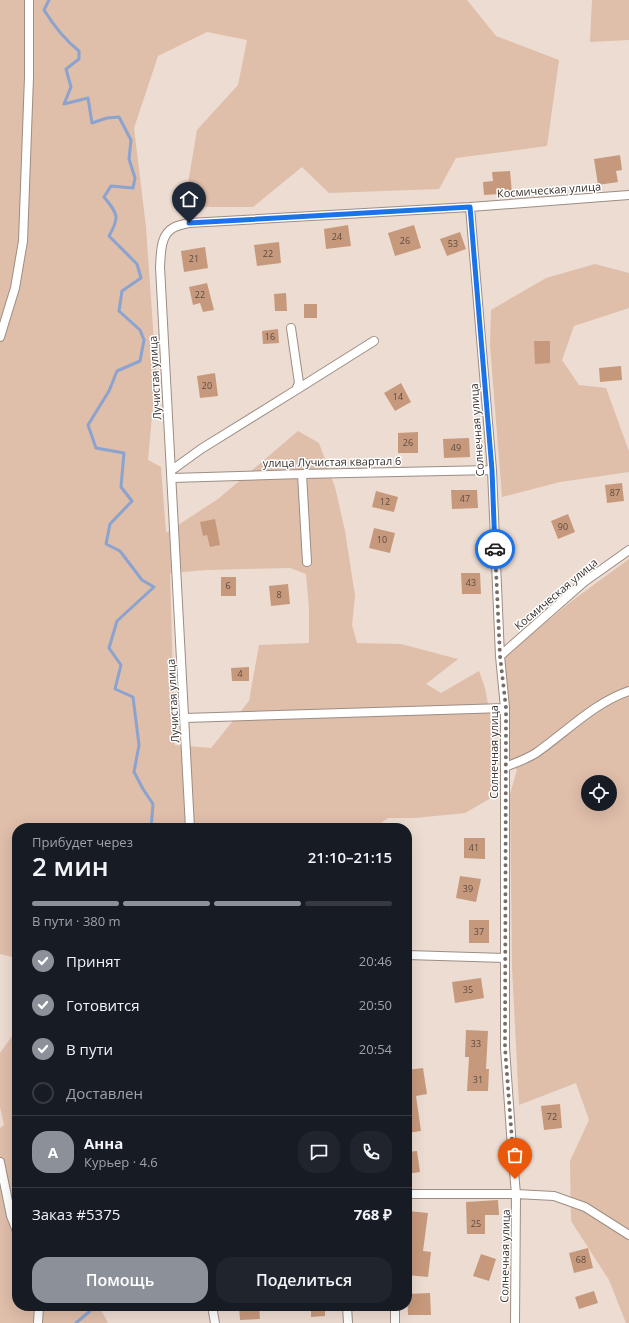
<!DOCTYPE html>
<html lang="ru">
<meta charset="utf-8">
<style>
body{margin:0;font-family:"Open Sans",sans-serif;background:#20242c;color:#f1f3f6;height:100vh;display:flex;flex-direction:column;font-size:15px;white-space:nowrap}
*{box-sizing:border-box;margin:0}
p{font-size:13px;color:#9ea1a6}
.icon{flex:none;width:22px;height:22px;fill:none;stroke:currentColor;stroke-width:2;stroke-linecap:round;stroke-linejoin:round}
.map{position:relative;flex:1;overflow:hidden}
.panel{position:absolute;left:12px;top:823px;width:400px;height:488px;display:flex;flex-direction:column;background:#171b24;border-radius:16px;box-shadow:0 4px 16px #0002}
.panel>*{flex:none}
.tools{position:absolute;left:581px;top:775px;display:grid;gap:8px}
.tools a{display:grid;place-items:center;width:36px;height:36px;border-radius:50%;background:#171b24;box-shadow:0 4px 16px #0002;font-size:20px}
.pin{position:absolute;display:grid;place-items:center;width:34px;height:34px;color:#fff;margin:-41px -17px;border-radius:50% 50% 50% 0;rotate:-45deg;box-shadow:0 0 4px #0007}
.pin .icon{rotate:45deg}
.courier{position:absolute;display:grid;place-items:center;width:40px;height:40px;margin:-20px;border:3px solid #1a73e8;border-radius:50%;background:#fff;color:#222;box-shadow:0 1px 5px #0007}
.overview em{font-style:normal;font-weight:600}
.overview div{display:flex;flex-direction:column-reverse}
.overview{display:flex;align-items:center;justify-content:space-between;height:68px;padding:0 20px}
h1{font-size:26px;font-weight:600;line-height:30px}
.bar{display:grid;grid-template-columns:repeat(4,1fr);gap:6px 4px;align-content:center;height:48px;padding:0 20px}
.bar i{height:5px;border-radius:3px;background:#363941}
.bar .active{background:#8c9099}
.bar p{grid-column:span 4}
.line{display:flex;align-items:center;gap:10px;padding:0 20px;border-top:1px solid #363941}
.line div{flex:1}
.round{display:grid;place-items:center;flex:none;width:42px;height:42px;border-radius:16px;background:#20242c}
ol{padding:0 20px;list-style:none}
li{display:flex;align-items:center;gap:12px;height:44px}
li p{margin-inline-start:auto}
li .icon{padding:4px;border-radius:50%;background:#8c9099;color:#fff;stroke-width:4}
li:last-child{color:#9ea1a6}
li i{width:22px;height:22px;border:2px solid #363941;border-radius:50%}
.action{display:flex;gap:8px;margin-top:auto;padding:8px 20px}
.action a{flex:1;height:46px;border-radius:16px;background:#8c9099;color:#fff;font-size:16px;font-weight:600;line-height:46px;text-align:center}
.action a+a{background:#20242c;color:#f1f3f6}
.map>svg:first-child{display:block}
</style>
<div class="map">
<svg width="629" height="1323" viewBox="0 0 629 1323">
<rect width="100%" height="100%" fill="#eddcd1"/>
<path fill="#dfbeaa" fill-rule="evenodd" d="M 0,0 L 467,0 L 496,36 L 559,60 L 547,146 L 456,158 L 439,189 L 329,193 L 302,167 L 253,207 L 184,207 L 197,130 L 238,85 L 247,40 L 207,32 L 158,56 L 134,128 L 146,227 L 156,371 L 148,460 L 161,467 L 166,533 L 218,499 L 298,431 L 319,443 L 335,487 L 345,531 L 355,596 L 352,625 L 357,643 L 401,644 L 458,659 L 426,684 L 441,693 L 479,671 L 485,688 L 492,725 L 491,798 L 465,813 L 415,818 L 388,818 L 374,828 L 17,828 L 17,958 L 0,954 ZM 290,568 L 306,574 L 309,609 L 309,643 L 259,645 L 249,701 L 211,748 L 175,745 L 170,573 L 207,570 Z
M 592,0 L 629,0 L 629,40 L 590,42 Z
M 595,264 L 629,273 L 629,308 L 574,326 L 562,360 L 579,385 L 606,388 L 629,451 L 629,472 L 560,482 L 502,497 L 490,345 L 491,310 L 546,278 Z
M 629,559 L 629,1323 L 626,1323 L 609,1280 L 571,1221 L 570,1161 L 589,1120 L 576,1083 L 519,1105 L 512,967 L 510,794 L 517,770 L 508,761 L 505,656 L 573,600 ZM 588,782 L 610,782 L 610,804 L 588,804 Z
M 17,1029 L 17,1306 L 99,1306 L 108,1323 L 0,1323 L 0,1128 L 4,1125 L 0,1107 L 0,1053 Z"/>
<g fill="none" stroke-linecap="round" stroke-linejoin="round">
<path stroke="#8ba3ce" stroke-width="3" d="M 49,0 L 44,10 C 54,26 65,40 79,51 L 79,59 L 66,69 L 71,87 L 64,104 L 88,98 L 92,123 L 107,118 L 119,117 L 131,140 L 129,159 L 135,178 L 133,188 L 111,186 L 104,197 C 118,214 120,217 109,236 L 137,264 L 141,278 L 122,291 L 119,311 L 140,330 L 144,340 L 140,361 L 117,371 L 109,391 L 88,425 L 96,448 L 124,453 L 121,487 L 132,501 L 110,524 L 106,544 L 120,551 L 142,580 L 154,587 L 117,621 L 109,648 L 121,665 L 115,689 L 133,697 L 139,745 L 134,772 L 143,789 L 153,804 L 151,828
M 76,1323 L 90,1311 L 86,1306"/>
</g>
<path fill="#c7997c" d="M 620,155 L 622,170 L 616,171 L 618,182 L 598,185 L 594,159 Z
M 510,171 L 512,193 L 484,195 L 483,182 L 493,181 L 492,172 Z
M 348,225 L 351,246 L 326,249 L 324,229 Z
M 414,225 L 421,248 L 395,256 L 388,233 Z
M 460,232 L 466,249 L 447,256 L 440,239 Z
M 279,242 L 281,263 L 257,266 L 254,245 Z
M 205,247 L 208,268 L 184,272 L 181,251 Z
M 207,283 L 214,310 L 203,312 L 200,303 L 193,305 L 189,287 Z
M 286,293 L 287,311 L 275,311 L 274,294 Z
M 304,304 L 317,304 L 317,318 L 304,318 Z
M 278,329 L 279,343 L 263,344 L 262,331 Z
M 534,341 L 550,341 L 550,363 L 535,364 Z
M 621,366 L 622,380 L 600,382 L 599,368 Z
M 215,373 L 218,396 L 200,398 L 197,376 Z
M 401,383 L 411,402 L 395,411 L 384,393 Z
M 418,432 L 418,453 L 398,453 L 398,433 Z
M 469,438 L 470,457 L 444,458 L 443,439 Z
M 622,483 L 624,501 L 607,503 L 605,485 Z
M 451,490 L 477,490 L 478,508 L 452,509 Z
M 376,491 L 398,497 L 394,512 L 372,507 Z
M 568,514 L 575,532 L 558,539 L 551,521 Z
M 215,519 L 220,545 L 210,547 L 207,535 L 203,536 L 200,522 Z
M 374,528 L 395,533 L 390,553 L 369,548 Z
M 461,573 L 480,573 L 481,594 L 462,594 Z
M 221,577 L 236,577 L 236,596 L 221,596 Z
M 288,584 L 290,604 L 271,606 L 269,586 Z
M 249,667 L 249,681 L 232,681 L 231,668 Z
M 464,838 L 485,838 L 485,859 L 464,858 Z
M 460,876 L 481,879 L 476,902 L 456,898 Z
M 469,920 L 489,920 L 489,943 L 469,943 Z
M 481,978 L 484,998 L 455,1003 L 452,982 Z
M 466,1030 L 488,1031 L 486,1069 L 489,1069 L 488,1091 L 467,1091 L 469,1057 L 465,1057 Z
M 423,1068 L 427,1094 L 416,1096 L 421,1131 L 407,1133 L 407,1070 Z
M 560,1104 L 562,1128 L 544,1130 L 541,1106 Z
M 417,1151 L 420,1172 L 407,1174 L 407,1152 Z
M 498,1200 L 499,1215 L 485,1215 L 485,1234 L 467,1234 L 466,1202 Z
M 408,1211 L 428,1213 L 423,1251 L 431,1252 L 428,1277 L 407,1275 L 410,1236 L 407,1235 Z
M 588,1248 L 593,1268 L 574,1273 L 569,1253 Z
M 481,1254 L 496,1259 L 489,1281 L 473,1276 Z
M 594,1291 L 598,1303 L 579,1309 L 575,1297 Z
M 430,1293 L 431,1315 L 408,1315 L 407,1294 Z
M 239,1306 L 259,1306 L 260,1319 L 240,1320 Z
M 311,1306 L 325,1306 L 325,1316 L 311,1317 Z"/>
<g fill="none" stroke-linecap="round" stroke-linejoin="round">
<defs>
<path id="street" d="M 470,207 L 492,470 L 500,656 L 505,708 L 505,1048 L 512,1148 L 516,1194 L 515,1323
M 0,337 L 15,288 L 23,241 L 29,77 L 29,0
M 296,390 L 374,341
M 172,470 L 201,449 L 296,390 L 299,383 L 291,328
M 302,474 L 307,562
M 172,478 L 302,474 L 492,470
M 500,656 L 584,582 L 629,550
M 185,718 L 505,708
M 505,767 C 515,763 527,759 536,753 C 565,733 595,702 629,691
M 190,828 L 160,267 C 161,254 160,235 173,228 C 178,225 184,224 189,223 L 470,207 L 629,195
M 407,955 L 505,958
M 0,1162 L 11,1216 L 17,1231
M 407,1194 L 516,1194 L 554,1196 L 585,1207 L 629,1235
M 212,1306 L 215,1323
M 347,1306 L 348,1323
M 395,1306 L 395,1322
M 38,1323 L 39,1306"/>
</defs>
<use href="#street" stroke="#9d8d83" stroke-width="10"/>
<use href="#street" stroke="#fff" stroke-width="8"/>
</g>
<g fill="none" stroke-linecap="round" stroke-linejoin="round">
<path stroke="#776d66" stroke-width="4" stroke-dasharray="0 7.2" d="M 495,549 L 500,656 L 506,708 L 505,1048 L 515,1179"/>
<path stroke="#1a73e8" stroke-width="5" d="M 189,223 L 470,207 L 492,470 L 495,549"/>
</g>
<g text-anchor="middle" stroke-width="3" stroke-linejoin="round" paint-order="stroke">
<g font-size="9" fill="#5c4b41">
<text x="337" y="240">24</text>
<text x="405" y="244">26</text>
<text x="453" y="247">53</text>
<text x="268" y="257">22</text>
<text x="194" y="262">21</text>
<text x="200" y="298">22</text>
<text x="270" y="340">16</text>
<text x="207" y="389">20</text>
<text x="398" y="400">14</text>
<text x="408" y="446">26</text>
<text x="456" y="451">49</text>
<text x="615" y="496">87</text>
<text x="465" y="502">47</text>
<text x="385" y="505">12</text>
<text x="563" y="530">90</text>
<text x="382" y="543">10</text>
<text x="471" y="586">43</text>
<text x="228" y="589">6</text>
<text x="279" y="598">8</text>
<text x="240" y="677">4</text>
<text x="474" y="851">41</text>
<text x="468" y="892">39</text>
<text x="479" y="935">37</text>
<text x="468" y="993">35</text>
<text x="476" y="1047">33</text>
<text x="478" y="1083">31</text>
<text x="552" y="1120">72</text>
<text x="476" y="1227">25</text>
<text x="581" y="1263">68</text>
</g>
<g font-size="11" fill="#38312d" stroke="#fff">
<text transform="translate(549 190) rotate(-4)" y="4">Космическая улица</text>
<text transform="translate(155 378) rotate(-93)" y="4">Лучистая улица</text>
<text transform="translate(477 430) rotate(-94)" y="4">Солнечная улица</text>
<text transform="translate(332 462) rotate(-1)" y="4">улица Лучистая квартал 6</text>
<text transform="translate(556 594) rotate(-40)" y="4">Космическая улица</text>
<text transform="translate(173 701) rotate(-93)" y="4">Лучистая улица</text>
<text transform="translate(494 752) rotate(-90)" y="4">Солнечная улица</text>
<text transform="translate(505 1256) rotate(-89)" y="4">Солнечная улица</text>
</g>
</g>
</svg>
<div class="tools">
<a><svg class="icon" aria-label="locate" viewBox="0 0 24 24"><circle cx="12" cy="12" r="6"/><path d="M12 2v4M12 18v4M2 12h4M18 12h4"/></svg></a>
</div>
<div class="pin" style="left:515px;top:1179px;background:#ea580c"><svg class="icon" aria-label="bag" viewBox="0 0 24 24"><path d="M5 8h14l-1 12H6zM9 8a3 3 0 0 1 6 0"/></svg></div>
<div class="pin" style="left:189px;top:223px;background:#1f2937"><svg class="icon" aria-label="home" viewBox="0 0 24 24"><path d="M3 11l9-7 9 7M6 9v11h12V9"/></svg></div>
<div class="courier" style="left:495px;top:549px"><svg class="icon" aria-label="car" viewBox="0 0 24 24"><path d="M5 17H2v-5l4-1 3-4h7l3 4 3 1v5h-3M9 17h6M6 11h13"/><circle cx="7" cy="17" r="2"/><circle cx="17" cy="17" r="2"/></svg></div>
<section class="panel">
<div class="overview"><div><h1>2 мин</h1><p>Прибудет через</p></div><em>21:10–21:15</em></div>
<div class="bar"><i class="active"></i><i class="active"></i><i class="active"></i><i></i><p>В пути · 380 m</p></div>
<ol>
<li><svg class="icon" aria-label="check" viewBox="0 0 24 24"><path d="M5 12l5 5 9-10"/></svg>Принят<p>20:46</p></li>
<li><svg class="icon" aria-label="check" viewBox="0 0 24 24"><path d="M5 12l5 5 9-10"/></svg>Готовится<p>20:50</p></li>
<li><svg class="icon" aria-label="check" viewBox="0 0 24 24"><path d="M5 12l5 5 9-10"/></svg>В пути<p>20:54</p></li>
<li><i></i>Доставлен</li>
</ol>
<div class="line" style="height:72px"><b class="round" style="background:#8c9099;color:#fff">А</b><div><b>Анна</b><p>Курьер · 4.6</p></div><a class="round"><svg class="icon" aria-label="chat" viewBox="0 0 24 24"><path d="M4 5h16v11H9l-5 4z"/></svg></a><a class="round"><svg class="icon" aria-label="phone" viewBox="0 0 24 24"><path d="M5 4h4l2 5-3 2q2 4 5 5l2-3 5 2v4C11 20 4 13 5 4z"/></svg></a></div>
<div class="line" style="height:52px"><div>Заказ #5375</div><b>768 ₽</b></div>
<div class="action"><a>Помощь</a><a>Поделиться</a></div>
</section>
</div>
